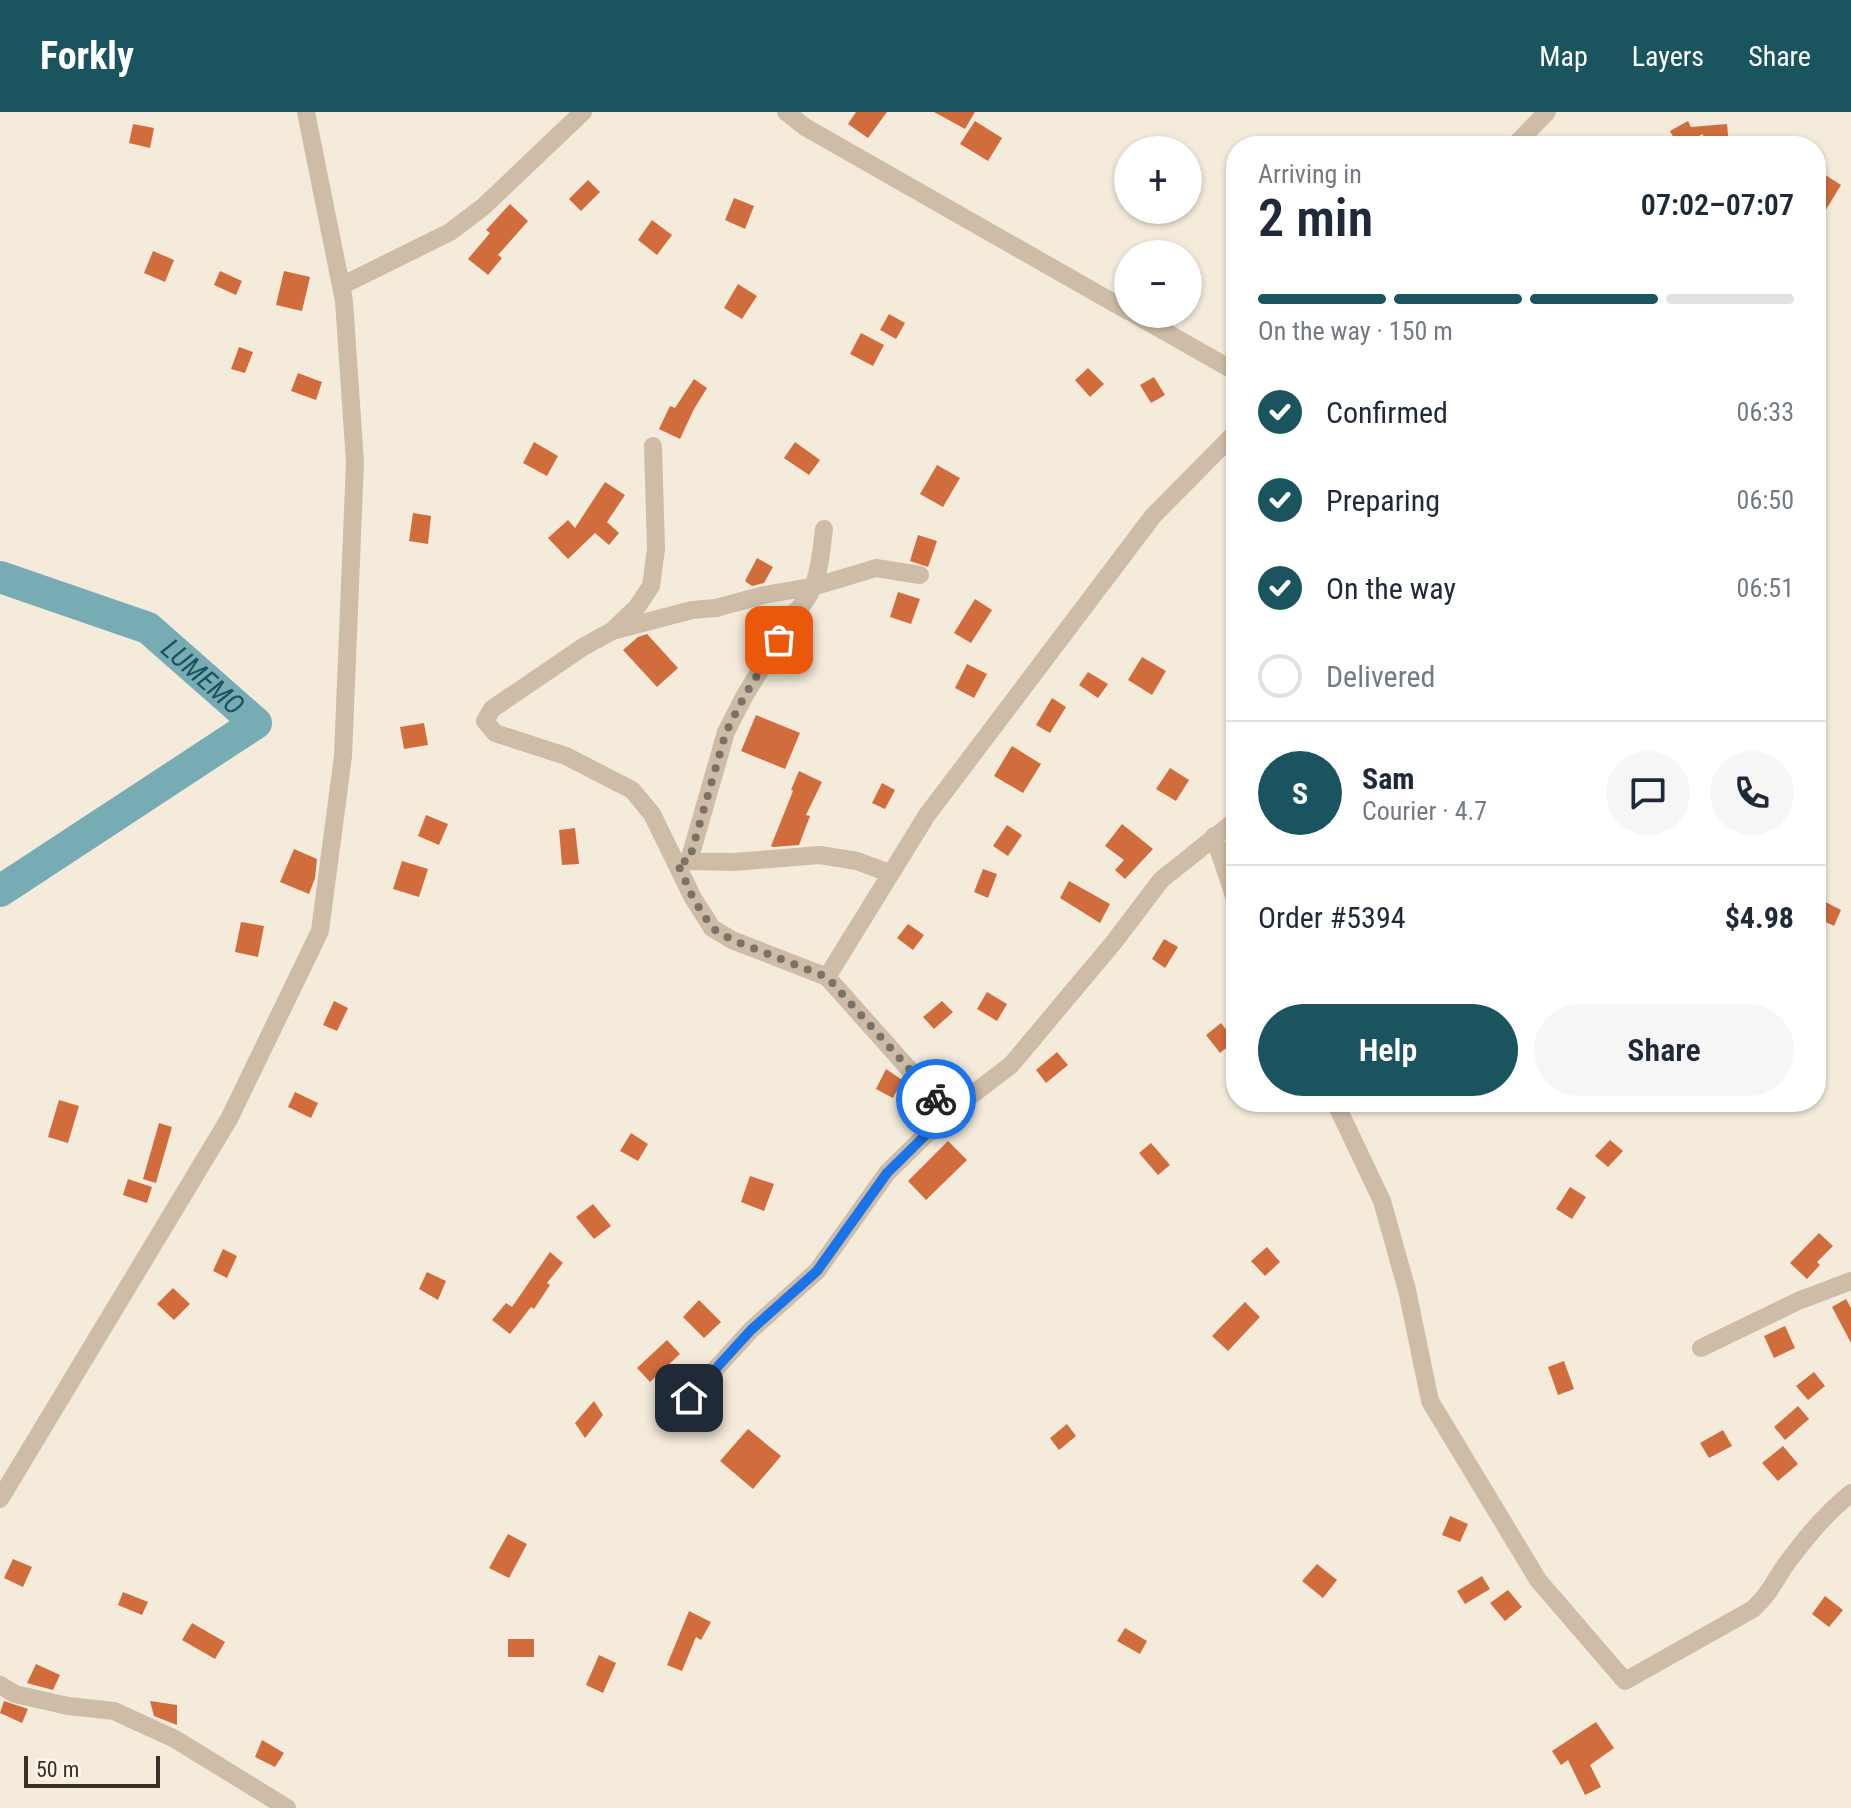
<!DOCTYPE html>
<meta charset="utf-8">
<style>
body{margin:0;font-family:"Roboto Condensed",sans-serif;background:#f6f6f7;color:#1f2937;height:100vh;display:flex;flex-direction:column;font-size:30px;white-space:nowrap}
*{box-sizing:border-box;margin:0}
p{font-size:26px;color:#747a83}
.icon{flex:none;width:44px;height:44px;fill:none;stroke:currentColor;stroke-width:2;stroke-linecap:round;stroke-linejoin:round}
.map{position:relative;flex:1;overflow:hidden}
.side{position:absolute;left:1226px;top:24px;width:600px;height:976px;display:flex;flex-direction:column;background:#fff;border-radius:32px;box-shadow:0 2px 6px #0004}
.side>*{flex:none}
.fabs{position:absolute;left:1114px;top:24px;display:grid;gap:16px}
.fabs a{display:grid;place-items:center;width:88px;height:88px;border-radius:50%;background:#fff;box-shadow:0 2px 6px #0004;font-size:40px}
.scale{position:absolute;left:24px;bottom:20px;width:136px;box-sizing:border-box;padding-left:8px;border:4px solid #392f28;border-top:0;font-size:22px;line-height:28px;white-space:nowrap;color:#392f28;-webkit-text-stroke:6px #fbf4e8;paint-order:stroke}
.pin{position:absolute;display:grid;place-items:center;width:68px;height:68px;color:#fff;margin:-34px;border-radius:16px;box-shadow:0 4px 12px #0006}
.courier{position:absolute;display:grid;place-items:center;width:80px;height:80px;margin:-40px;border:6px solid #1a73e8;border-radius:50%;background:#fff;color:#222;box-shadow:0 2px 10px #0007}
.overview em{font-style:normal;font-weight:600}
.overview div{display:flex;flex-direction:column-reverse}
.overview{display:flex;align-items:center;justify-content:space-between;height:136px;padding:0 32px}
h1{font-size:52px;font-weight:600;line-height:60px}
.bar{display:grid;grid-template-columns:repeat(4,1fr);gap:12px 8px;align-content:center;height:96px;padding:0 32px}
.bar i{height:10px;border-radius:6px;background:#e0e1e3}
.bar .on{background:#19545f}
.bar p{grid-column:span 4}
.line{display:flex;align-items:center;gap:20px;padding:0 32px;border-top:2px solid #e0e1e3}
.line div{flex:1}
.round{display:grid;place-items:center;flex:none;width:84px;height:84px;border-radius:42px;background:#f6f6f7}
ol{padding:0 32px;list-style:none}
li{display:flex;align-items:center;gap:24px;height:88px}
li p{margin-inline-start:auto}
li .icon{padding:8px;border-radius:50%;background:#19545f;color:#fff;stroke-width:4}
li:last-child{color:#747a83}
li i{width:44px;height:44px;border:4px solid #e0e1e3;border-radius:50%}
.primary-button{display:flex;gap:16px;margin-top:auto;padding:16px 32px}
.primary-button a{flex:1;height:92px;border-radius:48px;background:#19545f;color:#fff;font-size:32px;font-weight:600;line-height:92px;text-align:center}
.primary-button a+a{background:#f6f6f7;color:#1f2937}
header{display:flex;align-items:center;gap:48px;box-sizing:border-box;height:112px;padding:0 40px;background:#19545f;color:#fff}
header strong{font-size:38px}
nav{display:flex;gap:44px;margin-inline-start:auto;font-size:28px}
.map>svg:first-child{display:block}
</style>
<header>
<strong>Forkly</strong>
<nav><a>Map</a><a>Layers</a><a>Share</a></nav>
</header>
<div class="map">
<svg width="1851" height="1696" viewBox="0 0 1851 1696">
<rect width="100%" height="100%" fill="#f4ebdb"/>
<g fill="none" stroke-linecap="round" stroke-linejoin="round">
<path stroke="#78acb4" stroke-width="32" id="s1" d="M 0,465 L 148,516 L 256,611 L 0,779"/>
</g>
<path fill="#d16d3d" d="M 856,0 L 887,0 L 868,26 L 848,12 Z
M 934,0 L 975,0 L 965,17 Z
M 975,9 L 1002,26 L 988,49 L 960,32 Z
M 1688,9 L 1691,15 L 1727,12 L 1729,34 L 1704,34 L 1703,22 L 1678,34 L 1670,19 Z
M 133,12 L 154,16 L 150,36 L 129,31 Z
M 1816,57 L 1841,73 L 1816,114 Z
M 588,68 L 600,80 L 581,99 L 569,87 Z
M 734,86 L 754,94 L 745,117 L 725,108 Z
M 510,92 L 528,109 L 498,143 L 502,146 L 488,163 L 468,147 L 490,121 L 486,118 Z
M 652,108 L 672,123 L 657,143 L 638,128 Z
M 153,139 L 174,148 L 165,170 L 144,161 Z
M 220,159 L 242,169 L 236,183 L 214,173 Z
M 284,159 L 310,165 L 302,199 L 276,193 Z
M 738,172 L 757,184 L 742,207 L 724,196 Z
M 889,202 L 905,211 L 896,227 L 880,218 Z
M 861,221 L 884,233 L 873,254 L 850,242 Z
M 239,235 L 253,240 L 245,261 L 231,257 Z
M 1088,256 L 1104,272 L 1090,285 L 1075,268 Z
M 298,261 L 322,270 L 316,288 L 291,279 Z
M 1154,265 L 1165,283 L 1151,291 L 1140,273 Z
M 694,267 L 707,276 L 694,297 L 680,327 L 659,317 L 670,294 L 675,296 Z
M 534,330 L 558,344 L 547,364 L 523,351 Z
M 795,330 L 820,348 L 809,363 L 784,346 Z
M 937,353 L 960,366 L 943,395 L 920,382 Z
M 605,370 L 625,383 L 607,410 L 619,421 L 609,433 L 595,421 L 568,447 L 548,426 L 568,408 L 575,416 Z
M 413,401 L 431,404 L 428,432 L 409,429 Z
M 918,423 L 937,429 L 928,455 L 910,449 Z
M 757,446 L 773,455 L 764,471 L 752,474 L 745,469 Z
M 898,480 L 920,487 L 911,512 L 890,505 Z
M 975,487 L 992,498 L 971,531 L 954,521 Z
M 647,522 L 678,556 L 657,575 L 623,538 L 638,525 Z
M 1142,545 L 1166,559 L 1152,583 L 1128,568 Z
M 967,552 L 987,562 L 974,586 L 955,576 Z
M 1088,560 L 1108,572 L 1098,586 L 1079,573 Z
M 1052,586 L 1066,595 L 1050,621 L 1036,613 Z
M 756,603 L 800,621 L 785,657 L 741,639 Z
M 424,611 L 428,633 L 404,637 L 400,615 Z
M 1012,634 L 1041,652 L 1023,681 L 994,664 Z
M 1170,656 L 1189,668 L 1176,689 L 1156,677 Z
M 799,659 L 822,670 L 806,703 L 810,704 L 799,733 L 773,735 L 771,734 L 793,679 L 791,678 Z
M 882,671 L 895,678 L 885,697 L 872,691 Z
M 426,703 L 448,712 L 439,733 L 418,724 Z
M 1122,712 L 1153,737 L 1125,767 L 1115,758 L 1124,748 L 1105,734 Z
M 1007,713 L 1022,723 L 1008,744 L 993,734 Z
M 575,716 L 579,752 L 562,753 L 559,718 Z
M 294,737 L 317,747 L 315,766 L 309,782 L 280,770 Z
M 402,749 L 428,757 L 419,785 L 393,777 Z
M 983,757 L 997,762 L 988,786 L 974,780 Z
M 1069,769 L 1110,792 L 1100,811 L 1060,786 Z
M 1816,785 L 1841,798 L 1834,814 L 1816,805 Z
M 241,810 L 264,814 L 258,845 L 235,840 Z
M 908,812 L 924,823 L 913,838 L 897,826 Z
M 1164,827 L 1178,835 L 1165,856 L 1152,847 Z
M 987,880 L 1007,892 L 997,909 L 977,897 Z
M 334,889 L 348,896 L 337,919 L 323,913 Z
M 942,889 L 953,900 L 934,917 L 923,905 Z
M 1221,911 L 1235,929 L 1220,941 L 1206,923 Z
M 1057,940 L 1068,953 L 1046,971 L 1036,958 Z
M 886,957 L 902,968 L 893,986 L 876,977 Z
M 295,980 L 318,991 L 311,1006 L 288,995 Z
M 59,988 L 79,994 L 68,1031 L 48,1025 Z
M 159,1011 L 172,1015 L 156,1071 L 143,1067 Z
M 631,1021 L 648,1032 L 638,1049 L 620,1039 Z
M 1610,1028 L 1623,1039 L 1608,1055 L 1595,1044 Z
M 948,1029 L 967,1048 L 926,1088 L 908,1069 Z
M 1151,1031 L 1170,1053 L 1158,1063 L 1139,1041 Z
M 750,1064 L 774,1072 L 764,1099 L 741,1090 Z
M 128,1067 L 152,1075 L 147,1091 L 123,1083 Z
M 1570,1075 L 1586,1085 L 1572,1107 L 1556,1097 Z
M 593,1092 L 611,1114 L 594,1127 L 576,1105 Z
M 1819,1121 L 1833,1134 L 1817,1150 L 1820,1153 L 1807,1167 L 1790,1151 Z
M 1267,1135 L 1280,1150 L 1265,1164 L 1251,1149 Z
M 223,1137 L 237,1144 L 227,1166 L 213,1159 Z
M 550,1140 L 563,1151 L 547,1171 L 550,1173 L 534,1197 L 531,1195 L 510,1222 L 492,1208 L 506,1191 L 512,1195 Z
M 427,1160 L 446,1169 L 438,1188 L 419,1177 Z
M 173,1176 L 190,1192 L 174,1208 L 157,1192 Z
M 1846,1187 L 1851,1196 L 1851,1231 L 1832,1195 Z
M 699,1188 L 721,1210 L 704,1226 L 683,1205 Z
M 1245,1190 L 1260,1205 L 1228,1239 L 1212,1224 Z
M 1785,1214 L 1795,1236 L 1774,1246 L 1764,1224 Z
M 667,1228 L 680,1242 L 650,1270 L 637,1256 Z
M 1564,1249 L 1574,1277 L 1558,1283 L 1548,1255 Z
M 1814,1260 L 1825,1274 L 1808,1288 L 1796,1274 Z
M 594,1289 L 603,1303 L 585,1326 L 575,1311 Z
M 1798,1294 L 1809,1307 L 1785,1328 L 1774,1315 Z
M 1067,1312 L 1076,1324 L 1059,1338 L 1050,1326 Z
M 748,1317 L 781,1344 L 753,1377 L 720,1349 Z
M 1723,1318 L 1732,1334 L 1709,1346 L 1700,1331 Z
M 1783,1334 L 1798,1352 L 1778,1369 L 1762,1351 Z
M 1450,1404 L 1468,1412 L 1460,1430 L 1442,1423 Z
M 508,1422 L 527,1432 L 509,1466 L 489,1456 Z
M 13,1447 L 32,1455 L 23,1475 L 4,1466 Z
M 1317,1452 L 1337,1468 L 1323,1486 L 1302,1469 Z
M 1482,1464 L 1490,1477 L 1465,1492 L 1457,1479 Z
M 1508,1478 L 1522,1495 L 1505,1509 L 1490,1491 Z
M 123,1480 L 148,1490 L 142,1503 L 118,1493 Z
M 1825,1484 L 1843,1498 L 1829,1515 L 1812,1502 Z
M 689,1499 L 711,1510 L 701,1528 L 696,1525 L 682,1559 L 667,1553 Z
M 192,1511 L 225,1530 L 215,1547 L 182,1528 Z
M 1125,1516 L 1147,1529 L 1140,1542 L 1117,1529 Z
M 508,1527 L 534,1527 L 534,1545 L 508,1545 Z
M 599,1543 L 616,1551 L 603,1581 L 586,1573 Z
M 36,1552 L 60,1563 L 53,1578 L 27,1571 Z
M 4,1589 L 28,1597 L 22,1611 L 0,1601 Z
M 150,1589 L 177,1593 L 177,1613 L 154,1604 Z
M 1596,1610 L 1614,1636 L 1590,1653 L 1601,1675 L 1585,1683 L 1568,1648 L 1561,1653 L 1552,1639 Z
M 262,1628 L 284,1641 L 275,1655 L 255,1645 Z"/>
<g fill="none" stroke-linecap="round" stroke-linejoin="round">
<path stroke="#cebca6" stroke-width="18" d="M 786,0 L 805,15 L 1128,199
M 1514,34 L 1547,0
M 341,174 L 450,120 L 483,95 L 583,0
M 1134,202 L 1236,260
M 920,463 L 876,456 L 816,474 L 764,483 L 716,496 L 692,498 L 612,519 L 583,535 L 492,597 L 485,609 L 495,621 L 566,644 L 632,678 L 652,702 L 693,786 L 712,816 L 732,828 L 827,865 L 948,1001
M 614,517 L 637,495 L 651,474 L 656,437 L 653,334
M 1214,724 L 1236,790
M 689,749 L 734,750 L 820,743 L 857,749 L 889,761
M 677,750 L 689,749 L 726,620 L 745,583 L 779,528 L 783,509 C 819,487 819,455 824,417
M 827,865 L 927,703 L 1153,404 L 1236,320
M 1335,990 L 1382,1089 L 1407,1178 L 1430,1289 L 1538,1468 L 1625,1569 L 1753,1497 C 1771,1480 1774,1469 1787,1451 C 1806,1425 1826,1401 1851,1381
M 1701,1236 L 1798,1189 L 1851,1169
M 689,1286 L 751,1218 L 817,1159 L 887,1061 L 948,1001 L 1011,953 L 1114,830 L 1161,768 L 1236,708
M 0,1387 L 229,1007 L 320,819 L 343,644 L 355,350 L 344,189 L 306,0
M 0,1573 L 15,1582 L 68,1594 L 114,1599 L 175,1627 L 287,1696"/>
</g>
<g fill="none" stroke-linecap="round" stroke-linejoin="round">
<path stroke="#7a7167" stroke-width="8" stroke-dasharray="0 14.4" d="M 779,528 L 745,583 L 726,620 L 689,749 L 677,750 L 693,786 L 712,816 L 732,828 L 827,865 L 936,987"/>
<path stroke="#1a73e8" stroke-width="10" d="M 689,1286 L 751,1218 L 817,1159 L 887,1061 L 948,1001 L 936,987"/>
</g>
<g text-anchor="middle" stroke-width="6" stroke-linejoin="round" paint-order="stroke">
<g font-size="28" font-style="italic" fill="#19545f" stroke="#fbf4e8">
<text dy="10" stroke="none"><textPath href="#s1" startOffset="230">LUMEMO</textPath></text>
</g>
</g>
</svg>
<div class="fabs">
<a>+</a>
<a>−</a>
</div>
<div class="scale">50 m</div>
<div class="pin" style="left:779px;top:528px;background:#ea580c"><svg class="icon" aria-label="bag" viewBox="0 0 24 24"><path d="M5 8h14l-1 12H6zM9 8a3 3 0 0 1 6 0"/></svg></div>
<div class="pin" style="left:689px;top:1286px;background:#1f2937"><svg class="icon" aria-label="home" viewBox="0 0 24 24"><path d="M3 11l9-7 9 7M6 9v11h12V9"/></svg></div>
<div class="courier" style="left:936px;top:987px"><svg class="icon" aria-label="bike" viewBox="0 0 24 24"><circle cx="6" cy="16" r="4"/><circle cx="18" cy="16" r="4"/><path d="M6 16l4-8h5l3 8M10 8l3 8H6M13 5h3"/></svg></div>
<section class="side">
<div class="overview"><div><h1>2 min</h1><p>Arriving in</p></div><em>07:02–07:07</em></div>
<div class="bar"><i class="on"></i><i class="on"></i><i class="on"></i><i></i><p>On the way · 150 m</p></div>
<ol>
<li><svg class="icon" aria-label="check" viewBox="0 0 24 24"><path d="M5 12l5 5 9-10"/></svg>Confirmed<p>06:33</p></li>
<li><svg class="icon" aria-label="check" viewBox="0 0 24 24"><path d="M5 12l5 5 9-10"/></svg>Preparing<p>06:50</p></li>
<li><svg class="icon" aria-label="check" viewBox="0 0 24 24"><path d="M5 12l5 5 9-10"/></svg>On the way<p>06:51</p></li>
<li><i></i>Delivered</li>
</ol>
<div class="line" style="height:144px"><b class="round" style="background:#19545f;color:#fff">S</b><div><b>Sam</b><p>Courier · 4.7</p></div><a class="round"><svg class="icon" aria-label="chat" viewBox="0 0 24 24"><path d="M4 5h16v11H9l-5 4z"/></svg></a><a class="round"><svg class="icon" aria-label="phone" viewBox="0 0 24 24"><path d="M5 4h4l2 5-3 2q2 4 5 5l2-3 5 2v4C11 20 4 13 5 4z"/></svg></a></div>
<div class="line" style="height:104px"><div>Order #5394</div><b>$4.98</b></div>
<div class="primary-button"><a>Help</a><a>Share</a></div>
</section>
</div>
